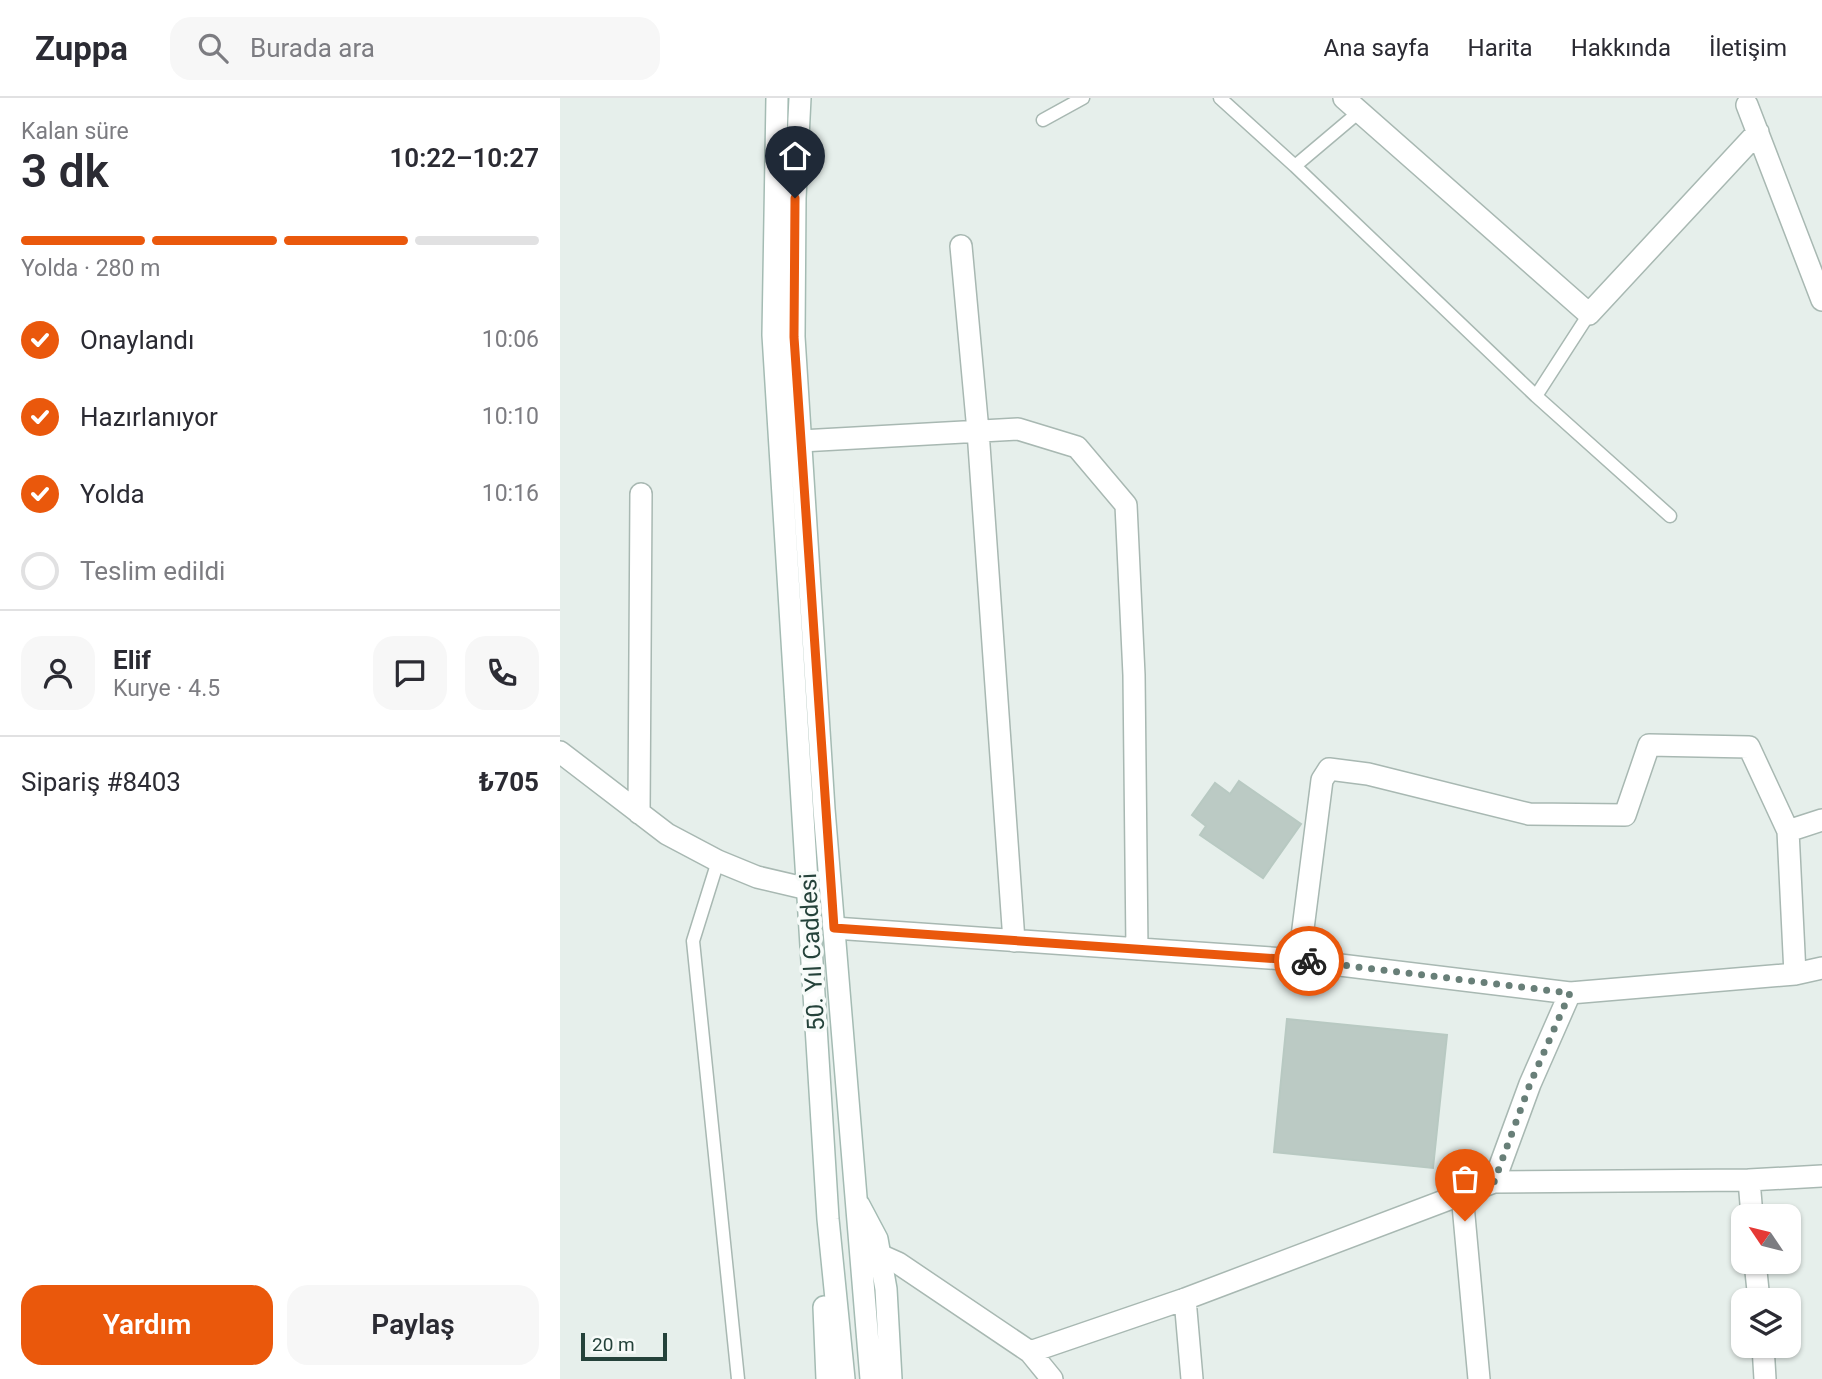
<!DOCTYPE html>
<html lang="tr">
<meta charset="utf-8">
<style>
body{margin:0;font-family:Roboto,sans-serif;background:#f7f7f7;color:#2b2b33;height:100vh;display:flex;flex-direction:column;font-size:26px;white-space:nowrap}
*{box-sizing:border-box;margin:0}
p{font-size:23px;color:#7c7c81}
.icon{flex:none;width:38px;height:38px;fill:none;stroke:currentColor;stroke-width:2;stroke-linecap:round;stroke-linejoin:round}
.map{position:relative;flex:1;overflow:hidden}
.sheet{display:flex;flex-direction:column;background:#fff;width:560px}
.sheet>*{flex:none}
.needle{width:46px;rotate:305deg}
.controls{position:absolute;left:1171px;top:1106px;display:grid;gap:14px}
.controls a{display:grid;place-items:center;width:70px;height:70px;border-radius:14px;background:#fff;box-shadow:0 2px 5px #0004;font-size:35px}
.scale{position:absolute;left:21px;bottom:18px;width:86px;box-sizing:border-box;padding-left:7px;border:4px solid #24423a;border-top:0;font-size:19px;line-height:24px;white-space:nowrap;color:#24423a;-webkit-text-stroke:5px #f7fbf9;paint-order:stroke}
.pin{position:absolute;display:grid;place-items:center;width:60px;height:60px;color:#fff;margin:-72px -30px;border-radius:50% 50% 50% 0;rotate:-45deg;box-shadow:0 0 7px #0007}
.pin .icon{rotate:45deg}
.courier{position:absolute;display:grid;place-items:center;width:70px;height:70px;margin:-35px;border:5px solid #ea580c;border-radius:50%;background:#fff;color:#222;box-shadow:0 2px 9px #0007}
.summary em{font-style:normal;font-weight:600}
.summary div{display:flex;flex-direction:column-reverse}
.summary{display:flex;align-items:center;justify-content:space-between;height:119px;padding:0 21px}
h1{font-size:46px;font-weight:600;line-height:52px}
.bar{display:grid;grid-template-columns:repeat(4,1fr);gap:10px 7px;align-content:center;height:84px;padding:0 21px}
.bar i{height:9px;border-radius:5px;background:#e1e1e2}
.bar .current{background:#ea580c}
.bar p{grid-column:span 4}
.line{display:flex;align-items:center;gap:18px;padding:0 21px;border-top:2px solid #e1e1e2}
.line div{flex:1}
.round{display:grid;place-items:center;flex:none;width:74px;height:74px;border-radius:21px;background:#f7f7f7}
ol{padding:0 21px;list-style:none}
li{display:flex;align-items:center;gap:21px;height:77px}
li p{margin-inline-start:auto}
li .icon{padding:7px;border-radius:50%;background:#ea580c;color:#fff;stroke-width:4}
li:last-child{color:#7c7c81}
li i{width:38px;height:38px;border:4px solid #e1e1e2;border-radius:50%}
.cta{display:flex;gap:14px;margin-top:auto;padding:14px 21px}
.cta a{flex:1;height:80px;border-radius:21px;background:#ea580c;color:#fff;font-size:28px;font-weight:600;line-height:80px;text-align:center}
.cta a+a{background:#f7f7f7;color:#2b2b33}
header{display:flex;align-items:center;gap:42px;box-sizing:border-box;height:98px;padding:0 35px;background:#fff;border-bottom:2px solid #e1e1e2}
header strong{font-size:33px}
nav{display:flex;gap:38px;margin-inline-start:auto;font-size:24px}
.search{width:490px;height:63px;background:#f7f7f7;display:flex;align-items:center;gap:18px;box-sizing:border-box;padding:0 24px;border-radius:21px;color:#7c7c81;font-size:26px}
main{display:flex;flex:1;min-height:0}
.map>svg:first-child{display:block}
</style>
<header>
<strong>Zuppa</strong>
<div class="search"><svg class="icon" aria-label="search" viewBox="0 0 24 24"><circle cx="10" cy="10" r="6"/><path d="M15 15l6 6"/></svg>Burada ara</div>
<nav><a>Ana sayfa</a><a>Harita</a><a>Hakkında</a><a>İletişim</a></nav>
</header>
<main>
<section class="sheet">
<div class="summary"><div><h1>3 dk</h1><p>Kalan süre</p></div><em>10:22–10:27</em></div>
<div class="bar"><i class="current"></i><i class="current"></i><i class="current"></i><i></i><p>Yolda · 280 m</p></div>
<ol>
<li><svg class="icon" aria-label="check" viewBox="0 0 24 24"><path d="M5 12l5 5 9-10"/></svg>Onaylandı<p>10:06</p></li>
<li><svg class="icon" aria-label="check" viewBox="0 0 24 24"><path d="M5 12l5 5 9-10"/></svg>Hazırlanıyor<p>10:10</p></li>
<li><svg class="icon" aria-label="check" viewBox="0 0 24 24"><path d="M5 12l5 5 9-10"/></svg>Yolda<p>10:16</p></li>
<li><i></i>Teslim edildi</li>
</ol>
<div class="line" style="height:126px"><a class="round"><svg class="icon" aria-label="person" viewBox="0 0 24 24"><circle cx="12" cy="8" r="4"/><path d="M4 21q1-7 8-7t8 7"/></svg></a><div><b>Elif</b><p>Kurye · 4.5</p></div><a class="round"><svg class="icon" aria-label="chat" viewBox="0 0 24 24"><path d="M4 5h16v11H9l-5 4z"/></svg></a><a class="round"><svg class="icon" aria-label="phone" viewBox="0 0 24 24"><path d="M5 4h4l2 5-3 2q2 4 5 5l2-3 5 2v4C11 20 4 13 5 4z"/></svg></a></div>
<div class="line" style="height:91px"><div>Sipariş #8403</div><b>₺705</b></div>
<div class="cta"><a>Yardım</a><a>Paylaş</a></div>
</section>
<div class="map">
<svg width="1262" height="1281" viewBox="0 0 1262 1281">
<rect width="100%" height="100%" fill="#e6efeb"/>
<path fill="#bbcac4" stroke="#b8c9c2" stroke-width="2" d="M 679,683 L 741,726 L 703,780 L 640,737 L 646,728 L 632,717 L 655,685 L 670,696 Z
M 727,921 L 887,937 L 873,1070 L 714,1054 Z"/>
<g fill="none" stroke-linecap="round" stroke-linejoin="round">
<defs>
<path id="lane" d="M 660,0 L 735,68 L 976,298 L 1110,418
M 483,22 L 523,0
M 735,68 L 799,14
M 976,298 L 1029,216
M 158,763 L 133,843 L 178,1281"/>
<path id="street" d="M 784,0 L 1029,216 L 1198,34
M 1187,7 L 1262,202
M 401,148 L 418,333 L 454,843
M 241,343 L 458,331 L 517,349 L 566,407 L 574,577 L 577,851
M 0,654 L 107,736 L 158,763 L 197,779 L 248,791
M 79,715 L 81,396
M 1228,733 L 1235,876
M 274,830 L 739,862 L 1010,895 L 1235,876 L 1262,870
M 739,862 L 762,682 L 769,671 L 808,676 L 969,716 L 1065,717 L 1089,647 L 1189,649 L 1228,733 L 1262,722
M 1189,1082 L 1192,1118
M 934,1084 L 970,986 L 1010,895
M 902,1096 L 919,1281
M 320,1157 L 338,1165 L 470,1254 L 492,1281
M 1195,1164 L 1199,1202
M 625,1201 L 632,1281
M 1203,1248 L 1205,1281
M 470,1254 L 625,1201 L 934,1084 L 1189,1082 L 1262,1078"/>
<path id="secondary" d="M 217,0 L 213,237 L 268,1121 L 284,1281
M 240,0 L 235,100 L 234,239 L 264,711 L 311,1281
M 299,1107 L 317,1141 L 326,1191 L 331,1281
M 264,1209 L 267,1281"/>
</defs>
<use href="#lane" stroke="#a8b8b2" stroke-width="15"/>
<use href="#street" stroke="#a8b8b2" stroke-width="24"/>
<use href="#secondary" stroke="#a4bbb3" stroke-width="24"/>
<use href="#lane" stroke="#fff" stroke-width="12"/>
<use href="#street" stroke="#fff" stroke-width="21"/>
<use href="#secondary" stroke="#fff" stroke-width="21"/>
</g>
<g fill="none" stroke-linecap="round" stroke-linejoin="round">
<path stroke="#687f78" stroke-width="7" stroke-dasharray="0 12.6" d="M 749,863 L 1010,895 L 970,986 L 934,1084 L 902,1096 L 905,1123"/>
<path stroke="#ea580c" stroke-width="9" d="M 235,100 L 234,239 L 274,830 L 749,863"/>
</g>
<g text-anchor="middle" stroke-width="7" stroke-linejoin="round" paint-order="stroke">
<g font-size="24" fill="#24423a" stroke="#f7fbf9">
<text transform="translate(252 854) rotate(-93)" y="8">50. Yıl Caddesi</text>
</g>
</g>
</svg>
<div class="controls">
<a><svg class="needle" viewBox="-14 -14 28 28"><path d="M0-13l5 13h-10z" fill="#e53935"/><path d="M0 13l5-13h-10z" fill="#7c7c81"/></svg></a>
<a><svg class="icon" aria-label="layers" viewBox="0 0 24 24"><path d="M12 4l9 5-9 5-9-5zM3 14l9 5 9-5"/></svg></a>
</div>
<div class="scale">20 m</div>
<div class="pin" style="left:905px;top:1123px;background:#ea580c"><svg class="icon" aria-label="bag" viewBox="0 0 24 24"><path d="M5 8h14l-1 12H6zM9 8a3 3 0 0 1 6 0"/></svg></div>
<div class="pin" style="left:235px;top:100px;background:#1f2937"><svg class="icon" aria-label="home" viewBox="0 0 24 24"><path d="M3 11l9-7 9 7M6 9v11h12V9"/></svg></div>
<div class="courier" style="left:749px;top:863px"><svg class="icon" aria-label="bike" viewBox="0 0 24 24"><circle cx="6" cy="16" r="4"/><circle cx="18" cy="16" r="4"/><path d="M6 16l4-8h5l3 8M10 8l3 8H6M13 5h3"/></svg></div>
</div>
</main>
